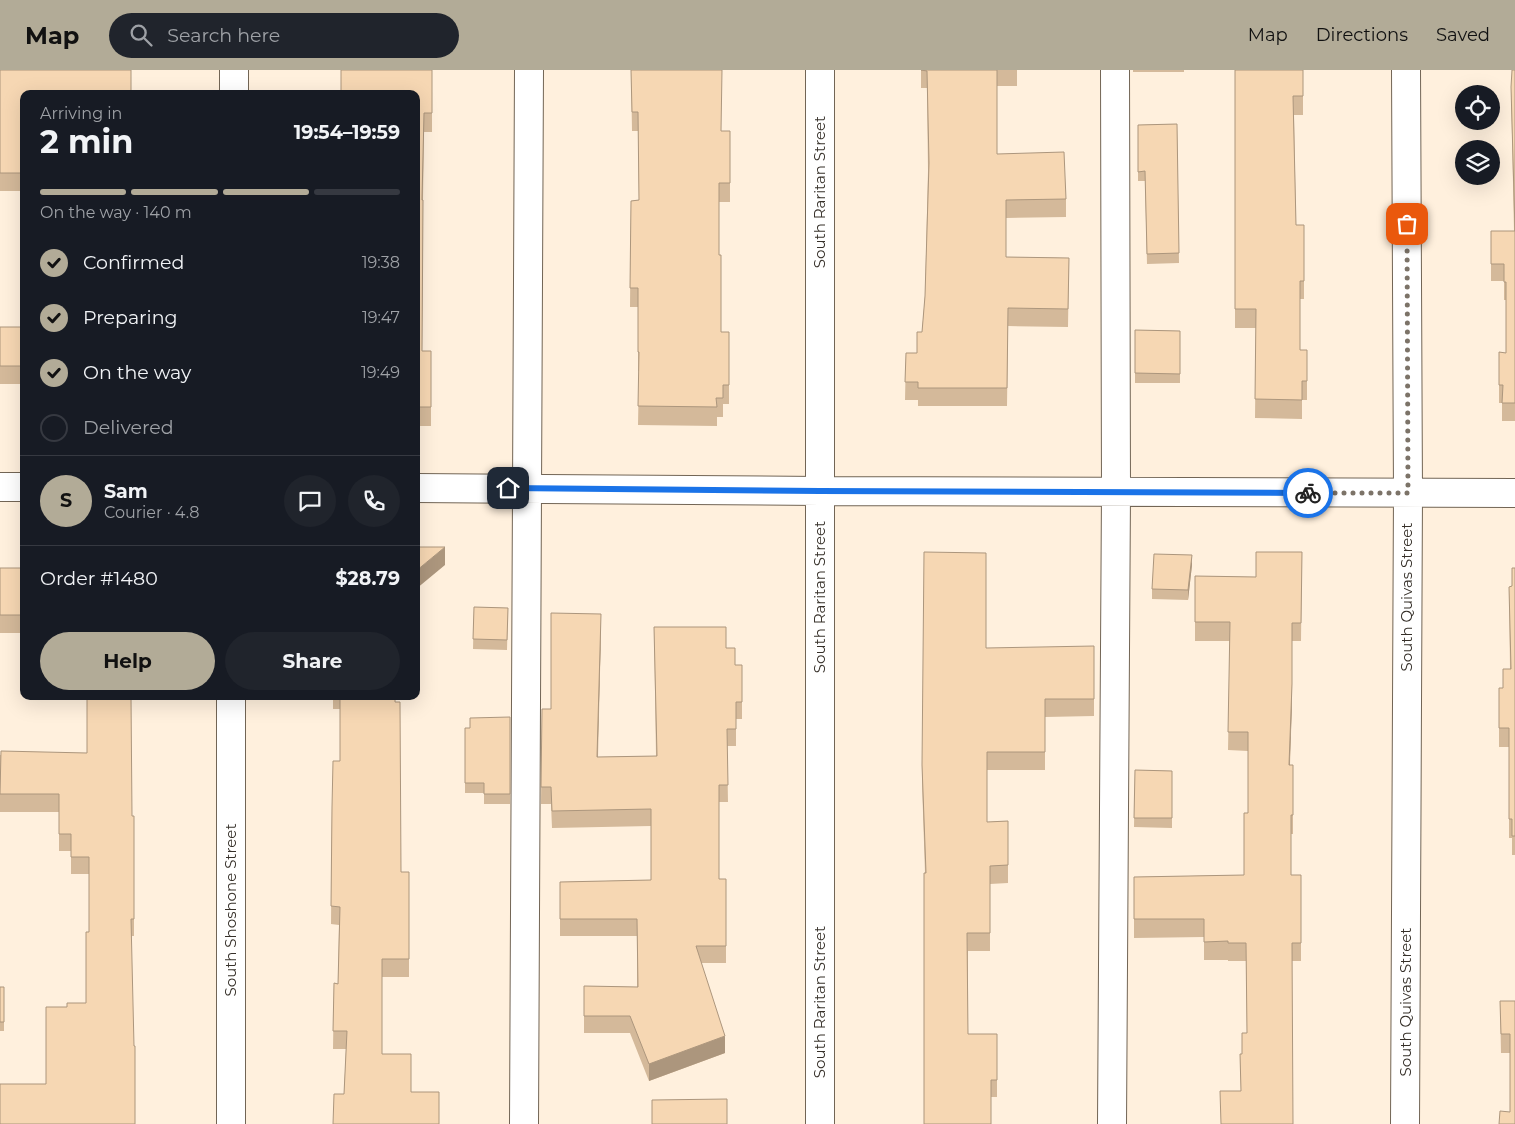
<!DOCTYPE html>
<meta charset="utf-8">
<style>
body{margin:0;font-family:Montserrat,sans-serif;background:#20242c;color:#f1f3f6;height:100vh;display:flex;flex-direction:column;font-size:19px;white-space:nowrap}
*{box-sizing:border-box;margin:0}
p{font-size:16px;color:#9ea1a6}
.icon{flex:none;width:28px;height:28px;fill:none;stroke:currentColor;stroke-width:2;stroke-linecap:round;stroke-linejoin:round}
.map{position:relative;flex:1;overflow:hidden}
.panel{position:absolute;left:20px;top:20px;width:400px;height:610px;display:flex;flex-direction:column;background:#171b24;border-radius:10px;box-shadow:0 5px 20px #0002}
.panel>*{flex:none}
.buttons{position:absolute;left:1455px;top:15px;display:grid;gap:10px}
.buttons a{display:grid;place-items:center;width:45px;height:45px;border-radius:50%;background:#171b24;box-shadow:0 5px 20px #0002;font-size:25px}
.pin{position:absolute;display:grid;place-items:center;width:42px;height:42px;color:#fff;margin:-21px;border-radius:10px;box-shadow:0 2px 8px #0006}
.courier{position:absolute;display:grid;place-items:center;width:50px;height:50px;margin:-25px;border:4px solid #1a73e8;border-radius:50%;background:#fff;color:#222;box-shadow:0 1px 6px #0007}
.overview em{font-style:normal;font-weight:700}
.overview div{display:flex;flex-direction:column-reverse}
.overview{display:flex;align-items:center;justify-content:space-between;height:85px;padding:0 20px}
h1{font-size:32px;font-weight:700;line-height:38px}
.bar{display:grid;grid-template-columns:repeat(4,1fr);gap:8px 5px;align-content:center;height:60px;padding:0 20px}
.bar i{height:6px;border-radius:4px;background:#363941}
.bar .selected{background:#b2ab97}
.bar p{grid-column:span 4}
.line{display:flex;align-items:center;gap:12px;padding:0 20px;border-top:1px solid #363941}
.line div{flex:1}
.round{display:grid;place-items:center;flex:none;width:52px;height:52px;border-radius:26px;background:#20242c}
ol{padding:0 20px;list-style:none}
li{display:flex;align-items:center;gap:15px;height:55px}
li p{margin-inline-start:auto}
li .icon{padding:5px;border-radius:50%;background:#b2ab97;color:#111;stroke-width:4}
li:last-child{color:#9ea1a6}
li i{width:28px;height:28px;border:2px solid #363941;border-radius:50%}
.button{display:flex;gap:10px;margin-top:auto;padding:10px 20px}
.button a{flex:1;height:58px;border-radius:30px;background:#b2ab97;color:#111;font-size:20px;font-weight:700;line-height:58px;text-align:center}
.button a+a{background:#20242c;color:#f1f3f6}
header{display:flex;align-items:center;gap:30px;box-sizing:border-box;height:70px;padding:0 25px;background:#b2ab97;color:#111}
header strong{font-size:24px}
nav{display:flex;gap:28px;margin-inline-start:auto;font-size:18px}
.search{width:350px;height:45px;background:#20242c;display:flex;align-items:center;gap:12px;box-sizing:border-box;padding:0 18px;border-radius:28px;color:#9ea1a6;font-size:19px}
.map>svg:first-child{display:block}
</style>
<header>
<strong>Map</strong>
<div class="search"><svg class="icon" aria-label="search" viewBox="0 0 24 24"><circle cx="10" cy="10" r="6"/><path d="M15 15l6 6"/></svg>Search here</div>
<nav><a>Map</a><a>Directions</a><a>Saved</a></nav>
</header>
<div class="map">
<svg width="1515" height="1054" viewBox="0 0 1515 1054">
<rect width="100%" height="100%" fill="#fff0dd"/>
<g fill="none" stroke-linecap="round" stroke-linejoin="round">
<defs>
<path id="minor" d="M 820,0 L 820,1054
M 234,24 L 234,0
M 0,417 L 24,417
M 416,418 L 820,421 L 1515,423
M 231,626 L 231,1054
M 524,1054 L 529,0
M 1112,1054 L 1116,422 L 1115,0
M 1405,1054 L 1408,423 L 1406,0"/>
</defs>
<use href="#minor" stroke="#726555" stroke-width="30"/>
<use href="#minor" stroke="#fff" stroke-width="28"/>
</g>
<path fill="#d4b99a" d="M 0,0 L 24,24 L 24,121 L 0,121 Z
M 432,0 L 432,62 L 424,62 L 423,130 L 422,281 L 431,281 L 431,356 L 416,356 L 416,24 Z
M 631,0 L 721,61 L 730,61 L 730,132 L 719,132 L 719,185 L 721,262 L 729,262 L 729,334 L 723,334 L 723,347 L 717,347 L 717,356 L 638,355 L 639,301 L 638,301 L 638,237 L 630,237 L 631,131 L 639,130 L 638,61 L 632,61 Z
M 921,0 L 1017,0 L 1017,16 L 997,16 L 997,84 L 1066,129 L 1066,147 L 1006,148 L 1006,187 L 1069,188 L 1068,257 L 1008,256 L 1007,336 L 918,336 L 918,330 L 905,330 L 906,283 L 917,283 L 922,262 L 925,226 L 928,101 L 927,18 L 921,18 Z
M 1133,0 L 1184,0 L 1184,2 L 1133,2 Z
M 1235,0 L 1303,0 L 1303,45 L 1294,45 L 1296,155 L 1304,155 L 1304,229 L 1300,229 L 1300,280 L 1307,280 L 1307,330 L 1302,330 L 1302,349 L 1255,348 L 1256,258 L 1235,258 Z
M 1515,0 L 1515,351 L 1502,351 L 1502,333 L 1499,333 L 1499,282 L 1506,283 L 1506,230 L 1504,230 L 1504,211 L 1491,211 L 1491,161 L 1514,161 L 1511,17 Z
M 1177,54 L 1179,193 L 1147,194 L 1145,111 L 1138,111 L 1138,55 Z
M 0,257 L 24,257 L 24,314 L 0,314 Z
M 1135,260 L 1180,261 L 1180,313 L 1135,313 Z
M 1302,482 L 1301,571 L 1292,571 L 1292,633 L 1290,695 L 1293,695 L 1293,764 L 1291,764 L 1291,805 L 1301,805 L 1301,891 L 1292,891 L 1241,1021 L 1240,984 L 1242,984 L 1247,963 L 1246,891 L 1228,891 L 1228,890 L 1204,890 L 1204,867 L 1134,868 L 1134,807 L 1244,805 L 1248,743 L 1248,681 L 1228,680 L 1230,571 L 1195,571 L 1195,506 L 1256,507 Z
M 1192,495 L 1188,530 L 1152,529 L 1152,519 Z
M 0,498 L 24,498 L 24,563 L 0,563 Z
M 1515,498 L 1515,785 L 1512,785 L 1512,768 L 1509,768 L 1509,677 L 1499,677 L 1499,618 L 1503,618 L 1510,599 L 1509,517 L 1512,516 Z
M 474,537 L 508,538 L 507,580 L 473,579 Z
M 654,557 L 726,578 L 735,595 L 742,595 L 742,649 L 736,649 L 736,676 L 727,676 L 728,732 L 719,732 L 719,809 L 726,809 L 726,893 L 701,893 L 725,983 L 649,1011 L 630,963 L 584,963 L 584,916 L 637,917 L 637,866 L 560,866 L 560,812 L 651,810 L 651,756 L 552,758 L 551,734 L 541,734 L 542,639 L 551,639 L 601,561 L 598,687 L 656,686 Z
M 986,578 L 1094,629 L 1094,646 L 1045,647 L 1045,700 L 987,700 L 987,752 L 1008,751 L 1008,813 L 990,814 L 990,881 L 968,881 L 968,964 L 997,964 L 997,1027 L 991,1027 L 991,1054 L 925,803 L 922,712 L 922,695 Z
M 333,626 L 395,626 L 401,802 L 409,802 L 409,907 L 382,907 L 344,1024 L 346,979 L 333,979 L 334,913 L 338,914 L 339,855 L 331,854 L 332,737 L 340,691 L 340,639 L 333,639 Z
M 510,647 L 510,734 L 484,734 L 484,723 L 465,723 L 465,658 L 470,658 Z
M 87,683 L 132,746 L 134,746 L 134,866 L 132,866 L 46,1014 L 67,937 L 86,933 L 89,862 L 89,804 L 71,804 L 71,781 L 59,781 L 59,742 L 0,742 L 0,685 Z
M 1135,700 L 1172,701 L 1172,758 L 1134,757 Z
M 0,917 L 4,917 L 4,961 L 0,961 Z
M 1500,931 L 1515,931 L 1510,1042 L 1510,983 L 1501,983 Z"/>
<path fill="#ac967d" d="M 445,477 L 445,495 L 416,519 L 416,501 Z
M 1192,485 L 1192,495 L 1188,530 L 1188,520 Z
M 601,544 L 601,561 L 597,704 L 597,687 Z
M 1292,614 L 1292,633 L 1289,714 L 1289,695 Z
M 725,966 L 725,983 L 649,1011 L 649,994 Z"/>
<path fill="#f6d7b3" stroke="#ac967d" d="M 0,0 L 131,0 L 131,24 L 24,24 L 24,103 L 0,103 Z
M 341,0 L 432,0 L 432,43 L 424,43 L 422,130 L 423,130 L 422,281 L 431,281 L 431,337 L 416,337 L 416,24 L 341,24 Z
M 631,0 L 722,0 L 721,61 L 730,61 L 730,113 L 719,113 L 719,185 L 721,185 L 721,262 L 729,262 L 729,315 L 723,315 L 723,328 L 716,328 L 717,337 L 638,336 L 639,282 L 638,282 L 638,218 L 630,218 L 631,131 L 639,130 L 638,42 L 632,42 Z
M 921,0 L 997,0 L 997,84 L 1064,82 L 1066,129 L 1006,130 L 1006,187 L 1069,188 L 1068,239 L 1008,238 L 1007,318 L 918,318 L 918,312 L 905,312 L 906,283 L 917,283 L 917,262 L 922,262 L 925,226 L 929,93 L 927,1 Z
M 1235,0 L 1303,0 L 1303,26 L 1293,26 L 1296,155 L 1304,155 L 1304,211 L 1300,211 L 1300,280 L 1307,280 L 1307,311 L 1302,311 L 1302,330 L 1255,329 L 1256,239 L 1235,239 Z
M 1512,0 L 1515,0 L 1515,333 L 1502,333 L 1503,315 L 1499,315 L 1499,282 L 1506,283 L 1506,212 L 1504,212 L 1504,194 L 1491,194 L 1491,161 L 1515,161 L 1511,17 Z
M 1177,54 L 1179,183 L 1147,184 L 1145,101 L 1138,102 L 1138,55 Z
M 0,257 L 24,257 L 24,296 L 0,296 Z
M 1135,260 L 1180,261 L 1180,304 L 1135,303 Z
M 416,477 L 445,477 L 416,501 Z
M 924,482 L 986,483 L 986,578 L 1094,576 L 1094,629 L 1045,629 L 1045,682 L 987,682 L 987,752 L 1008,751 L 1008,795 L 990,796 L 990,863 L 967,863 L 968,964 L 997,964 L 997,1010 L 991,1010 L 991,1054 L 924,1054 L 924,803 L 926,803 L 922,695 Z
M 1256,482 L 1302,482 L 1301,553 L 1292,553 L 1292,614 L 1289,695 L 1293,695 L 1293,745 L 1291,745 L 1291,805 L 1301,805 L 1301,873 L 1292,873 L 1293,1054 L 1221,1054 L 1220,1021 L 1241,1021 L 1240,984 L 1242,984 L 1242,963 L 1247,963 L 1246,873 L 1228,873 L 1228,871 L 1204,872 L 1204,849 L 1134,849 L 1134,807 L 1244,805 L 1244,743 L 1248,743 L 1248,662 L 1228,662 L 1230,552 L 1195,552 L 1195,506 L 1256,507 Z
M 1154,484 L 1192,485 L 1188,520 L 1152,519 Z
M 0,498 L 24,498 L 24,545 L 0,545 Z
M 1512,498 L 1515,498 L 1515,766 L 1512,766 L 1512,749 L 1509,749 L 1509,658 L 1499,658 L 1499,618 L 1503,618 L 1503,599 L 1511,599 L 1509,517 L 1512,516 Z
M 474,537 L 508,538 L 507,570 L 473,569 Z
M 551,543 L 601,544 L 597,687 L 657,686 L 654,557 L 726,557 L 726,578 L 735,578 L 735,595 L 742,595 L 742,632 L 736,632 L 736,659 L 727,659 L 728,715 L 719,715 L 719,809 L 726,809 L 726,876 L 696,876 L 725,966 L 649,994 L 630,946 L 584,946 L 584,916 L 638,917 L 637,849 L 560,849 L 560,812 L 651,810 L 651,739 L 552,741 L 551,717 L 541,717 L 542,639 L 551,639 Z
M 87,626 L 131,626 L 132,746 L 134,746 L 134,849 L 131,849 L 134,976 L 135,976 L 135,1054 L 0,1054 L 0,1014 L 46,1014 L 46,937 L 67,937 L 67,933 L 86,933 L 86,862 L 89,862 L 89,787 L 71,787 L 71,764 L 59,764 L 59,724 L 0,724 L 1,681 L 87,683 Z
M 340,626 L 395,626 L 395,632 L 400,632 L 401,802 L 409,802 L 409,889 L 382,889 L 382,984 L 411,984 L 411,1022 L 439,1022 L 439,1054 L 333,1054 L 334,1024 L 344,1024 L 347,961 L 333,961 L 334,913 L 338,914 L 340,837 L 331,836 L 332,737 L 333,691 L 340,691 Z
M 510,647 L 510,724 L 484,724 L 484,713 L 465,713 L 465,658 L 470,658 L 470,648 Z
M 1135,700 L 1172,701 L 1172,748 L 1134,748 Z
M 0,917 L 4,917 L 4,952 L 0,952 Z
M 1500,931 L 1515,931 L 1515,1054 L 1499,1054 L 1500,1041 L 1510,1042 L 1510,964 L 1501,964 Z
M 727,1029 L 727,1054 L 652,1054 L 652,1030 Z"/>
<g fill="none" stroke-linecap="round" stroke-linejoin="round">
<path stroke="#7c7368" stroke-width="5" stroke-dasharray="0 9" d="M 1308,423 L 1408,423 L 1407,154"/>
<path stroke="#1a73e8" stroke-width="6" d="M 508,418 L 820,421 L 1308,423"/>
</g>
<g text-anchor="middle" stroke-width="4" stroke-linejoin="round" paint-order="stroke">
<g font-size="15" fill="#363029" stroke="#fff">
<text transform="translate(820 122) rotate(-90)" y="5">South Raritan Street</text>
<text transform="translate(820 527) rotate(-90)" y="5">South Raritan Street</text>
<text transform="translate(1407 527) rotate(-90)" y="5">South Quivas Street</text>
<text transform="translate(231 840) rotate(-90)" y="5">South Shoshone Street</text>
<text transform="translate(820 932) rotate(-90)" y="5">South Raritan Street</text>
<text transform="translate(1406 932) rotate(-90)" y="5">South Quivas Street</text>
</g>
</g>
</svg>
<div class="buttons">
<a><svg class="icon" aria-label="locate" viewBox="0 0 24 24"><circle cx="12" cy="12" r="6"/><path d="M12 2v4M12 18v4M2 12h4M18 12h4"/></svg></a>
<a><svg class="icon" aria-label="layers" viewBox="0 0 24 24"><path d="M12 4l9 5-9 5-9-5zM3 14l9 5 9-5"/></svg></a>
</div>
<div class="pin" style="left:1407px;top:154px;background:#ea580c"><svg class="icon" aria-label="bag" viewBox="0 0 24 24"><path d="M5 8h14l-1 12H6zM9 8a3 3 0 0 1 6 0"/></svg></div>
<div class="pin" style="left:508px;top:418px;background:#1f2937"><svg class="icon" aria-label="home" viewBox="0 0 24 24"><path d="M3 11l9-7 9 7M6 9v11h12V9"/></svg></div>
<div class="courier" style="left:1308px;top:423px"><svg class="icon" aria-label="bike" viewBox="0 0 24 24"><circle cx="6" cy="16" r="4"/><circle cx="18" cy="16" r="4"/><path d="M6 16l4-8h5l3 8M10 8l3 8H6M13 5h3"/></svg></div>
<section class="panel">
<div class="overview"><div><h1>2 min</h1><p>Arriving in</p></div><em>19:54–19:59</em></div>
<div class="bar"><i class="selected"></i><i class="selected"></i><i class="selected"></i><i></i><p>On the way · 140 m</p></div>
<ol>
<li><svg class="icon" aria-label="check" viewBox="0 0 24 24"><path d="M5 12l5 5 9-10"/></svg>Confirmed<p>19:38</p></li>
<li><svg class="icon" aria-label="check" viewBox="0 0 24 24"><path d="M5 12l5 5 9-10"/></svg>Preparing<p>19:47</p></li>
<li><svg class="icon" aria-label="check" viewBox="0 0 24 24"><path d="M5 12l5 5 9-10"/></svg>On the way<p>19:49</p></li>
<li><i></i>Delivered</li>
</ol>
<div class="line" style="height:90px"><b class="round" style="background:#b2ab97;color:#111">S</b><div><b>Sam</b><p>Courier · 4.8</p></div><a class="round"><svg class="icon" aria-label="chat" viewBox="0 0 24 24"><path d="M4 5h16v11H9l-5 4z"/></svg></a><a class="round"><svg class="icon" aria-label="phone" viewBox="0 0 24 24"><path d="M5 4h4l2 5-3 2q2 4 5 5l2-3 5 2v4C11 20 4 13 5 4z"/></svg></a></div>
<div class="line" style="height:65px"><div>Order #1480</div><b>$28.79</b></div>
<div class="button"><a>Help</a><a>Share</a></div>
</section>
</div>
